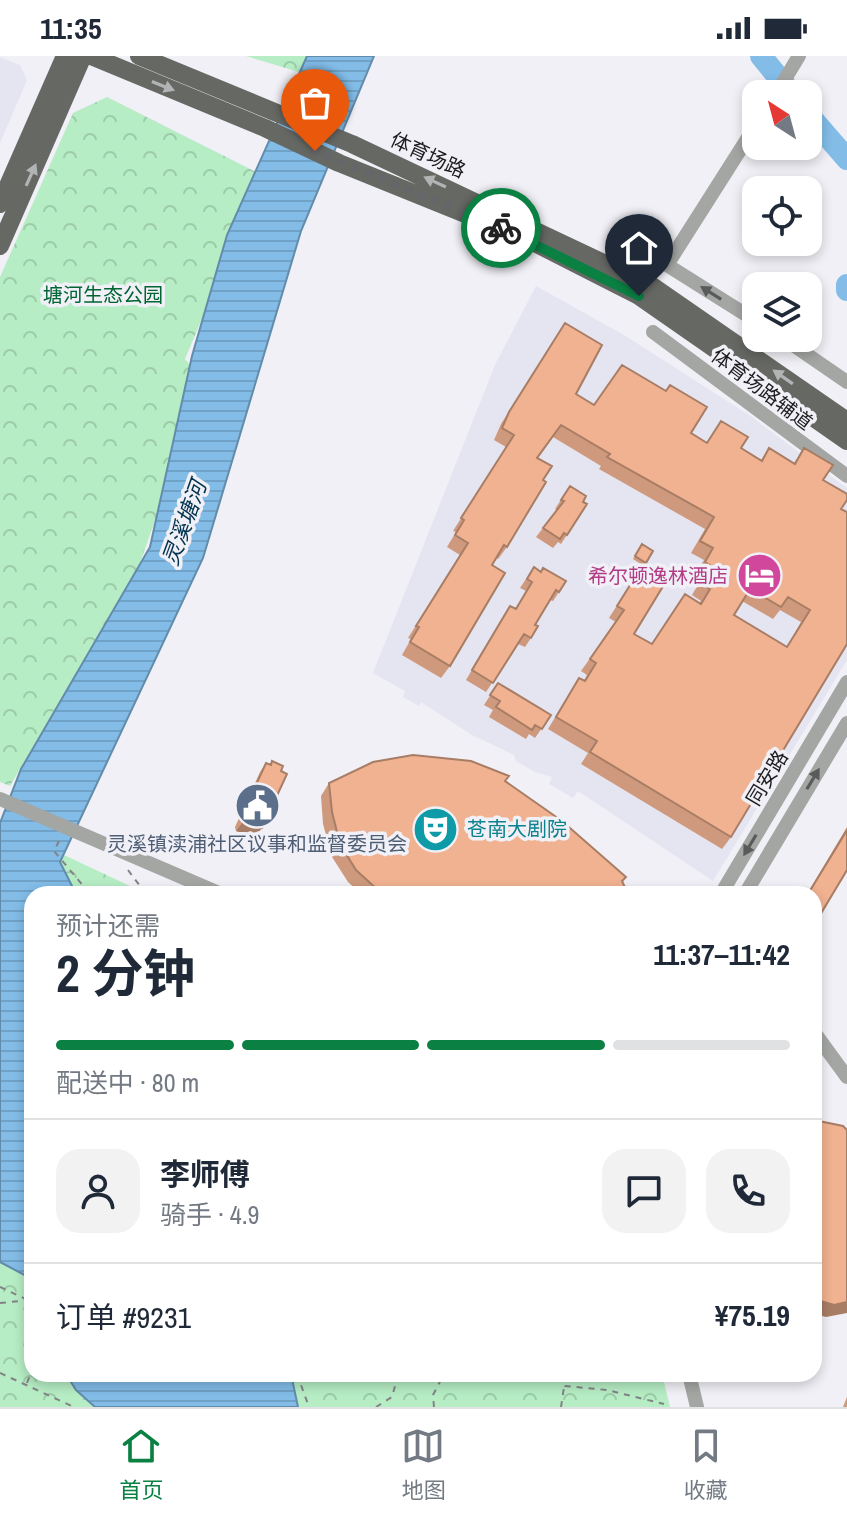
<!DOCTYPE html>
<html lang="zh">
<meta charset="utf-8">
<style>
body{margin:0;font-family:"Archivo Narrow","Noto Sans SC",sans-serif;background:#f2f2f3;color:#1f2937;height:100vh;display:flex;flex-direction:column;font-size:30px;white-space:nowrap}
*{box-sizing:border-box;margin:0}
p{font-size:26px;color:#747a83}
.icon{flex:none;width:44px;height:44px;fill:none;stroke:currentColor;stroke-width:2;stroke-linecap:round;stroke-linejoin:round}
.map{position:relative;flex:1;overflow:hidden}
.sheet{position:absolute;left:24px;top:830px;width:798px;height:496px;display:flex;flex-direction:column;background:#fff;border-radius:24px;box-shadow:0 4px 12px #0003}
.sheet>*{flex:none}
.needle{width:52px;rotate:324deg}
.tools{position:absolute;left:742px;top:24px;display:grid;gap:16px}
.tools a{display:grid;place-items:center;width:80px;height:80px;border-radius:16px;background:#fff;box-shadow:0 4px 12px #0003;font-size:40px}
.pin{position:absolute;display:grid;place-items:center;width:68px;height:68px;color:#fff;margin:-82px -34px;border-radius:50% 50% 50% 0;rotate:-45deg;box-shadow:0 0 8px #0007}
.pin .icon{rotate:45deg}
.courier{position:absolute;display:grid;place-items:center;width:80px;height:80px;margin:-40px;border:6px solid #0b8043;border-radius:50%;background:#fff;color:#222;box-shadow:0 2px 10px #0007}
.overview em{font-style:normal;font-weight:700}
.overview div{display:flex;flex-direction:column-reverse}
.overview{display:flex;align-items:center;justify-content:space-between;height:136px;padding:0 32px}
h1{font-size:52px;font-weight:700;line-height:60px}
.bar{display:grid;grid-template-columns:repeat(4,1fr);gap:12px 8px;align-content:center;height:96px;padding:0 32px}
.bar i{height:10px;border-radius:6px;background:#e0e1e3}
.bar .selected{background:#0b8043}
.bar p{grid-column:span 4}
.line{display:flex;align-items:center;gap:20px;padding:0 32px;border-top:2px solid #e0e1e3}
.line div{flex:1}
.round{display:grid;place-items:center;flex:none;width:84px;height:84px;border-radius:24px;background:#f2f2f3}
.status{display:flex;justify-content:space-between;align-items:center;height:56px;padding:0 40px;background:#fff;direction:ltr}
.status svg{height:22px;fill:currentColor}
.tabs{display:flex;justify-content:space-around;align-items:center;height:112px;border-top:2px solid #e0e1e3;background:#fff;font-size:22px;color:#747a83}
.tabs a{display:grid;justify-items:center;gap:4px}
.tabs .selected{color:#0b8043}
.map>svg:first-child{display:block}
</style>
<div class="status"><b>11:35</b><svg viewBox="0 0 49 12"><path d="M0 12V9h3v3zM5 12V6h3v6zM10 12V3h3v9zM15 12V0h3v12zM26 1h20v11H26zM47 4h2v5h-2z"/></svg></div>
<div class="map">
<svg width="847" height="1351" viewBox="0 0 847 1351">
<defs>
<pattern id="park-crowns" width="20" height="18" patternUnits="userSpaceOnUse" patternTransform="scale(2)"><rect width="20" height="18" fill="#b6edc4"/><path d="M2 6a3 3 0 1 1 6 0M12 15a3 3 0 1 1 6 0" fill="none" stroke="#9ccba8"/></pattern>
<pattern id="water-rules" width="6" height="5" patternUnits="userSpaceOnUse" patternTransform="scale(2)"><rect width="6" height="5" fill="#82bce7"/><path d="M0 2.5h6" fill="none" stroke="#70a1c6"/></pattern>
</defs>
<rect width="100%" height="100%" fill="#f0f0f6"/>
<path fill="#e5e4f1" d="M 0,1 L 20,9 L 27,24 L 0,87 Z
M 536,230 L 624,279 L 749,359 L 847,432 L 847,604 L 713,825 L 578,735 L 573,742 L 549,728 L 552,721 L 535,716 L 516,705 L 514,699 L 472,679 L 421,646 L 419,650 L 403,641 L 405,635 L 373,617 L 495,309 Z"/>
<path fill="url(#park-crowns)" d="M 246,0 L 307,0 L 299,16 Z
M 107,41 L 262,119 L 185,303 L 204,326 L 140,507 L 10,730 L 0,726 L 0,221 L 73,57 Z
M 0,769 L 147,838 L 32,838 L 32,1318 L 662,1318 L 670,1351 L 0,1351 Z"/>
<path fill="url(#water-rules)" stroke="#638cab" stroke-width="2" d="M 307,0 L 374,0 L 301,175 L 203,502 L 60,806 L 76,838 L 32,838 L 32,1223 L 0,1206 L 0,767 L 21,713 L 150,491 L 192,300 L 227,179 Z
M 66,1318 L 291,1318 L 298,1351 L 95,1351 L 76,1334 Z"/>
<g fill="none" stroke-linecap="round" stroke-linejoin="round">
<path stroke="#82bce7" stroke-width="22" d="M 761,0 L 792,38
M 808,58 L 847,103
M 847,229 L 847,234"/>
<path stroke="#838386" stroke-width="2" stroke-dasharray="6 6" stroke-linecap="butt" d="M 59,785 L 54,795 L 90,838
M 128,814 L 146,838
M 0,1231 L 28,1244
M 0,1247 L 29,1244 L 32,1257
M 0,1317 L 74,1351
M 297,1318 L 309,1351
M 562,1318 L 565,1330 L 607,1334 L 664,1348
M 27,1327 L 32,1314
M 376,1351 L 392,1341 L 398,1319 L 405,1318
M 434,1351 L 433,1339 L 444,1318
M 561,1351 L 564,1331"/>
<path stroke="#a4a6a4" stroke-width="14" d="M 776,38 L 799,0
M 756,69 L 667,209 L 756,265
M 653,276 L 847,420
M 783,282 L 847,326
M 0,743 L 221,838
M 721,838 L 847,626
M 745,838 L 847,667
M 814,976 L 847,1021
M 689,1318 L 697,1351"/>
<path stroke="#666864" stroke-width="18" d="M 91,0 L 265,72 L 339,107 L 525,182 L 639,240 L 847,385
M 139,0 L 352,88 L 652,230 L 847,365
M 0,148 L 65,0
M 0,190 L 83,0"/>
</g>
<path fill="#ce997c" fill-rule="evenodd" d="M 565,267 L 576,338 L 594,349 L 691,377 L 706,387 L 721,365 L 741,392 L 761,404 L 769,392 L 794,407 L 804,392 L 841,453 L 847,456 L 731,781 L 722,793 L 581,708 L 588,697 L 548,673 L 579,622 L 584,625 L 587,619 L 581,615 L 616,566 L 609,562 L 637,518 L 634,578 L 651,588 L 701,545 L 692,539 L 702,522 L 696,518 L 704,504 L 691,497 L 705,473 L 599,413 L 601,410 L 553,381 L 538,402 L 507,491 L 498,503 L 496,502 L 492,509 L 450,610 L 441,622 L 402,599 L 411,583 L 408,582 L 460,499 L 447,491 L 456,476 L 453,475 L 506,391 L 494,384 L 501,368 ZM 742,545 L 773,563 L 780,554 L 801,566 L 787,591 L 734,559 Z
M 570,430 L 583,446 L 587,448 L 561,488 L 558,486 L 553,492 L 536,481 L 557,454 L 555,453 Z
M 642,488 L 653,495 L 644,510 L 633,503 Z
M 534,511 L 559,536 L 553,545 L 550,544 L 535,569 L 531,582 L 525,591 L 518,588 L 486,636 L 466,624 L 504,559 L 510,550 L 515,553 L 526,535 L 520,532 Z
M 498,627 L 551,659 L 535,682 L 529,678 L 526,683 L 489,661 L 493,654 L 484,649 Z
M 272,705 L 255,781 L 236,775 L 235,771 L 260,716 L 266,707 L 270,708 Z
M 505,725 L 622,826 L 628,838 L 361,838 L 348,826 L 332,801 L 323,768 L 321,740 L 329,727 Z
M 847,771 L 847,814 L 814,867 L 814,838 L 807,838 Z
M 847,1341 L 847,1351 L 843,1351 Z"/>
<path fill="#a87d65" d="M 243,766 L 262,772 L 255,781 L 236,775 Z
M 814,1243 L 847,1246 L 847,1257 L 826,1261 L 814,1258 Z"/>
<path fill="#f0b290" stroke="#a87d65" stroke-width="2" fill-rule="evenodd" d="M 565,267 L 602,289 L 576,338 L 594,349 L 622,309 L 666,335 L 670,329 L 707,351 L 691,377 L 707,387 L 721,365 L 748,381 L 741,392 L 762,405 L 769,392 L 795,408 L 804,392 L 833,409 L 823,424 L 847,438 L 847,444 L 841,453 L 847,456 L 847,588 L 731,781 L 590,696 L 597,685 L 556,661 L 579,622 L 585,625 L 596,607 L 590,603 L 624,554 L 617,550 L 637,518 L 642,521 L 646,516 L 665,527 L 634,578 L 652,588 L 685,538 L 701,548 L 710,533 L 700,527 L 711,510 L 705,506 L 713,492 L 700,485 L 714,461 L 607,401 L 610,398 L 561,369 L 537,402 L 552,410 L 543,424 L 546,426 L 507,491 L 504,489 L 492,509 L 505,517 L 450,610 L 410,586 L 419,571 L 416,570 L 468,487 L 455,479 L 464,464 L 461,462 L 514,379 L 502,372 L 509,356 ZM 750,533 L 781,551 L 788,541 L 810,554 L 787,591 L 734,559 Z
M 570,430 L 586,440 L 583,446 L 587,448 L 567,479 L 564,477 L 560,483 L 543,472 L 564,445 L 561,444 Z
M 642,488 L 653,495 L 646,507 L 635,500 Z
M 534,511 L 541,516 L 543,512 L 566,525 L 559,536 L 556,534 L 535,569 L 538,570 L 531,582 L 524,578 L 493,627 L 472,614 L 510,550 L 516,553 L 532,526 L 527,523 Z
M 498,627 L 551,659 L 542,673 L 535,669 L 532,674 L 496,651 L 500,645 L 490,639 Z
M 413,699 L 471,705 L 509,720 L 505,725 L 562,765 L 626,821 L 622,825 L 628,838 L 384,838 L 380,836 L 356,814 L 340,788 L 332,756 L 329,727 L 373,706 Z
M 272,705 L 283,710 L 281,715 L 287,718 L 262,772 L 243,766 L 241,762 L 266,707 L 271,709 Z
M 847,774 L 847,814 L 820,859 L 814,855 L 814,838 L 808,838 Z
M 814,1064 L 843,1070 L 847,1074 L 847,1246 L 834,1249 L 814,1243 Z"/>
<defs><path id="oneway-solid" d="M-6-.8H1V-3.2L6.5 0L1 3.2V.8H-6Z" transform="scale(2)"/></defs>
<g fill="#b2b3b4">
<use href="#oneway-solid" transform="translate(163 30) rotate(22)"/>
<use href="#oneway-solid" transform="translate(31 119) rotate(-66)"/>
<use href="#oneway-solid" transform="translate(435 126) rotate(-155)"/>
<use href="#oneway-solid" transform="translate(783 321) rotate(-145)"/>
</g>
<g fill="#595a5a">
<use href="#oneway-solid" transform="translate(711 237) rotate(-148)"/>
<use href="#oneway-solid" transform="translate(813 723) rotate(-59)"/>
<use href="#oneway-solid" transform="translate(750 789) rotate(121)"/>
</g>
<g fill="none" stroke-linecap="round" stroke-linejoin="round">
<path stroke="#66666a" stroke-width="8" stroke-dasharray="0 14.4" d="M 315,95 L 501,172"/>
<path stroke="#0b8043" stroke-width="10" d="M 501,172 L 639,240"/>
</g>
<defs>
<symbol id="hotel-disc" viewBox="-11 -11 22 22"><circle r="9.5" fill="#d1479c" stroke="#f0f0f6"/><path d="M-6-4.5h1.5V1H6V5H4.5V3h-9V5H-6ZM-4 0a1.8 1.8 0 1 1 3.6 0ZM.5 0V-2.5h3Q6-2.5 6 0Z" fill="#fff"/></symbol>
<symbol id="civic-disc" viewBox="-11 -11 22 22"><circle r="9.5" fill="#5c6f8a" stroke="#f0f0f6"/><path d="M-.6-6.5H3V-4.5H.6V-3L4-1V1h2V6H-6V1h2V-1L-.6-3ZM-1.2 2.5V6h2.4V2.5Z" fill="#fff"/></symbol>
<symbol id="theatre-disc" viewBox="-11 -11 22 22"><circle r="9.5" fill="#0f9aa8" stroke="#f0f0f6"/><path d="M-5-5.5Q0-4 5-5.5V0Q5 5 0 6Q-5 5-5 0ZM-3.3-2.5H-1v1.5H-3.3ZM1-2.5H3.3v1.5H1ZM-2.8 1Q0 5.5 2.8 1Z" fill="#fff"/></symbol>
</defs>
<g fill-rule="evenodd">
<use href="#hotel-disc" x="734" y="494" width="51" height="51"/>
<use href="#civic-disc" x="232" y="724" width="51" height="51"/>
<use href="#theatre-disc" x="410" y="748" width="51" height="51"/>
</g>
<g text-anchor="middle" stroke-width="7" stroke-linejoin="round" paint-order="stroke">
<g font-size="20" fill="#1c1c1e" stroke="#f0f0f6">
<text transform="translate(428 99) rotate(25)" y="7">体育场路</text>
<text transform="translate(762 333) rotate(37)" y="7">体育场路辅道</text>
<text transform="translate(767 722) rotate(-59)" y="7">同安路</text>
</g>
<g font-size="20" fill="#006532" stroke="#f0f0f6">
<text x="103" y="246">塘河生态公园</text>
</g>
<g font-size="20" fill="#b23c85" stroke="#f0f0f6" text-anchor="end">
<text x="728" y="527">希尔顿逸林酒店</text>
</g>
<g font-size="20" fill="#0d838f" stroke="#f0f0f6" text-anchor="start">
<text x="467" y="780">苍南大剧院</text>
</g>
<g font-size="20" fill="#4e5e75" stroke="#f0f0f6">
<text x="257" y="795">灵溪镇渎浦社区议事和监督委员会</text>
</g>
<g font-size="22" font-style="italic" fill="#01324e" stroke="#f0f0f6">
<text transform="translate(184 467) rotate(-70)" y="8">灵溪塘河</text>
</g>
</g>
</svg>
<div class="tools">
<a><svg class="needle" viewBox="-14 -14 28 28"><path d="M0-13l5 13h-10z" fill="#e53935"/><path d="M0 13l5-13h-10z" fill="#747a83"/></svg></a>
<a><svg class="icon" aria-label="locate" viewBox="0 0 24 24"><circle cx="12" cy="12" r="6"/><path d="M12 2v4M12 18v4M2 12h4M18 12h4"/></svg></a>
<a><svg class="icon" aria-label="layers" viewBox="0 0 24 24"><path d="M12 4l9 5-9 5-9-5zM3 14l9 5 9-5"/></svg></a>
</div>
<div class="pin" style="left:315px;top:95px;background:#ea580c"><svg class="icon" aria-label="bag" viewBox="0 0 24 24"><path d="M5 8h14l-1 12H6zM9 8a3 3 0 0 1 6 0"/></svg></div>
<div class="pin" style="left:639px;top:240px;background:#1f2937"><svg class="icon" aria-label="home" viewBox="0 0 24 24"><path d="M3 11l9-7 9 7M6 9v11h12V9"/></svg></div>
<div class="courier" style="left:501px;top:172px"><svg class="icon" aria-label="bike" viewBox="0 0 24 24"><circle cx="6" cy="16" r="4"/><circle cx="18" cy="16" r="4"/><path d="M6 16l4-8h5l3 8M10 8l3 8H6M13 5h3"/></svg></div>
<section class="sheet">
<div class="overview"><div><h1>2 分钟</h1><p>预计还需</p></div><em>11:37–11:42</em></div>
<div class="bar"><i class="selected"></i><i class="selected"></i><i class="selected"></i><i></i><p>配送中 · 80 m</p></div>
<div class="line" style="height:144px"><a class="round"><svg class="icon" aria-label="person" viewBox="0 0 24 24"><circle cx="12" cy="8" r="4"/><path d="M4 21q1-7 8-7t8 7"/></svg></a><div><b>李师傅</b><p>骑手 · 4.9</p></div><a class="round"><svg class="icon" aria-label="chat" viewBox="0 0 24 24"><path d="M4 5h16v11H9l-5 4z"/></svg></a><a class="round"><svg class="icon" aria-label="phone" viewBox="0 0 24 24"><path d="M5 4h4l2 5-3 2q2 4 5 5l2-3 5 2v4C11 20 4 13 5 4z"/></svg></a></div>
<div class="line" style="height:104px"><div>订单 #9231</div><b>¥75.19</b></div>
</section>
</div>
<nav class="tabs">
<a class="selected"><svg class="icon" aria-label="home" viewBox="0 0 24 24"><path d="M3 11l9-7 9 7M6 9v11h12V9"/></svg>首页</a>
<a><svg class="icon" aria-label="map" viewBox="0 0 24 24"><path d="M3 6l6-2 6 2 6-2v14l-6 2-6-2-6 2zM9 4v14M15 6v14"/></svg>地图</a>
<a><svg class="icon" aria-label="saved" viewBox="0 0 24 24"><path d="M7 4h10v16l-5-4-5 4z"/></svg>收藏</a>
</nav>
